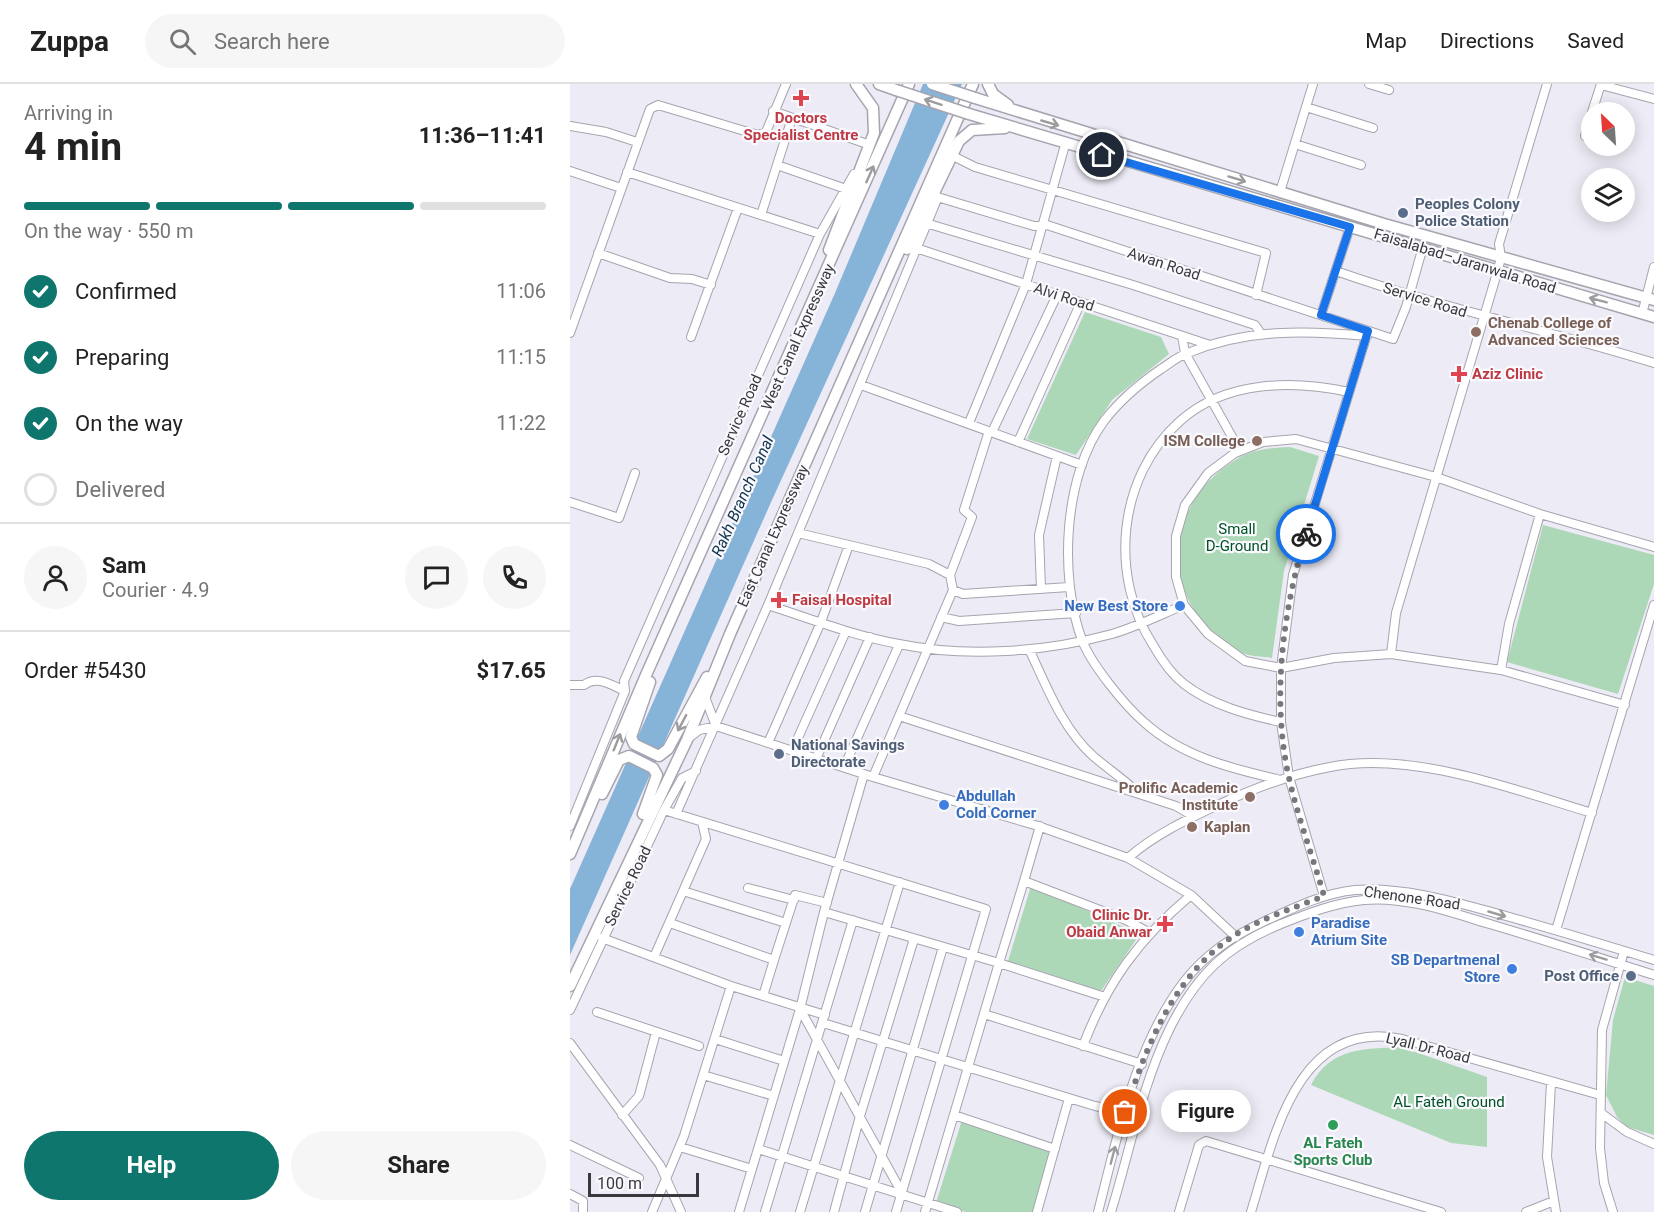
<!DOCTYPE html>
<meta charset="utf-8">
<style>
body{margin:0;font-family:Roboto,sans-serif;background:#f6f6f6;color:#222;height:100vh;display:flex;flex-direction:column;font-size:22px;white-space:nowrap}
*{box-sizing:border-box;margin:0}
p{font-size:20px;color:#767676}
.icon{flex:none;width:33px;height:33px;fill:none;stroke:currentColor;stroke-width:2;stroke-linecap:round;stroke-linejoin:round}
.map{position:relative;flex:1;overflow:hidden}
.side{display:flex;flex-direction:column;background:#fff;width:570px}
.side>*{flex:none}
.needle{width:39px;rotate:335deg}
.buttons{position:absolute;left:1011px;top:18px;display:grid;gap:12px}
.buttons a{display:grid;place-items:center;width:54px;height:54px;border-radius:50%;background:#fff;box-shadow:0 3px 15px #0003;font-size:30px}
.scale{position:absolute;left:18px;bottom:15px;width:111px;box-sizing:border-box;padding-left:6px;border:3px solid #39383c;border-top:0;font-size:16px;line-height:21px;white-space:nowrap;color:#39383c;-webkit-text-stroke:4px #faf9fd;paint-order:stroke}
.pin{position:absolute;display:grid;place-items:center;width:51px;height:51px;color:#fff;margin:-26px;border:3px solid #fff;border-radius:50%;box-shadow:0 2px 6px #0007}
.courier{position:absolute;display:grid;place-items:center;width:60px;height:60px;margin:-30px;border:4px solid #1a73e8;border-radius:50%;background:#fff;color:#222;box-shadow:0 2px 8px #0007}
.bubble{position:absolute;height:42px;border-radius:21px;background:#fff;box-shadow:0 3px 15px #0003;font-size:20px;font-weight:700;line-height:42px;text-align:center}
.summary em{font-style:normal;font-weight:700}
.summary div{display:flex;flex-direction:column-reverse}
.summary{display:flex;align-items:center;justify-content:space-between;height:102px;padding:0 24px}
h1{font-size:39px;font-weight:700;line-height:45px}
.bar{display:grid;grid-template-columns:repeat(4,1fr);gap:9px 6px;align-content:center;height:72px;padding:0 24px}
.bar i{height:8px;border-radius:4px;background:#e0e0e0}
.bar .selected{background:#0f766e}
.bar p{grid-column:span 4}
.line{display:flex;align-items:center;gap:15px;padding:0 24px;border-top:2px solid #e0e0e0}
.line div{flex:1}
.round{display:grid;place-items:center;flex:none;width:63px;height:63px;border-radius:32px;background:#f6f6f6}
ol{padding:0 24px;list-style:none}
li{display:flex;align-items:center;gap:18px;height:66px}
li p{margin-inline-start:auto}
li .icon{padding:6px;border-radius:50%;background:#0f766e;color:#fff;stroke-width:4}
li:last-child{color:#767676}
li i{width:33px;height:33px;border:3px solid #e0e0e0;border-radius:50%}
.button{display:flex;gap:12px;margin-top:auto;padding:12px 24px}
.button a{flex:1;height:69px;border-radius:36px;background:#0f766e;color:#fff;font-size:24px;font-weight:700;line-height:69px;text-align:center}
.button a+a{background:#f6f6f6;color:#222}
header{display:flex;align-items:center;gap:36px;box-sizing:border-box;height:84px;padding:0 30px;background:#fff;border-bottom:2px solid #e0e0e0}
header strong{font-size:28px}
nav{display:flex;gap:33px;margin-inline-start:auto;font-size:21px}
.search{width:420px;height:54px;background:#f6f6f6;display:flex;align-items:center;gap:15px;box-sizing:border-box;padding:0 21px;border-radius:33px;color:#767676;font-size:22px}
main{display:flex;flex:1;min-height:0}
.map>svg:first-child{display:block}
</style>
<header>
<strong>Zuppa</strong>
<div class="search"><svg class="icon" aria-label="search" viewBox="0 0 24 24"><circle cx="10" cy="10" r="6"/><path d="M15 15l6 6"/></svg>Search here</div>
<nav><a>Map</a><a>Directions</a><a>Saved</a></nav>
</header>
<main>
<section class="side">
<div class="summary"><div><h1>4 min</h1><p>Arriving in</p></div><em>11:36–11:41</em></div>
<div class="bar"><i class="selected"></i><i class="selected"></i><i class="selected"></i><i></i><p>On the way · 550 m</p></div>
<ol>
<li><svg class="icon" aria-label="check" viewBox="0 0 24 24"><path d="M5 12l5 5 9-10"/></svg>Confirmed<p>11:06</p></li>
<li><svg class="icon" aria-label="check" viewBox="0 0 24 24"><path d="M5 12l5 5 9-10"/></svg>Preparing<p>11:15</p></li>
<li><svg class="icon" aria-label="check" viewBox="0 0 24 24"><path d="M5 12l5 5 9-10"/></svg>On the way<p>11:22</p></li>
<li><i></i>Delivered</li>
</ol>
<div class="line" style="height:108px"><a class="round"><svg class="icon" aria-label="person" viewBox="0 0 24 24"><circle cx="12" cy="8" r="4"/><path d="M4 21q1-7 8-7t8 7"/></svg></a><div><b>Sam</b><p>Courier · 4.9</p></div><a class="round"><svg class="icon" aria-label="chat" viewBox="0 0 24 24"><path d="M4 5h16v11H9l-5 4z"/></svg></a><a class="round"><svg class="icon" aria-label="phone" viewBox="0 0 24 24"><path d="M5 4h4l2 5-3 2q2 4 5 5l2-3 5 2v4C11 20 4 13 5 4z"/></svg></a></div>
<div class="line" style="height:78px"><div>Order #5430</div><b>$17.65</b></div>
<div class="button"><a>Help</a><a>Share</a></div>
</section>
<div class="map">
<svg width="1084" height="1128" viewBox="0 0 1084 1128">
<rect width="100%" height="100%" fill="#edebf5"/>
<path fill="#add8b7" d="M 515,228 L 591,253 L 599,270 L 542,316 L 506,371 L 457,355 Z
M 720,363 L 749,372 L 714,487 L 702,574 C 692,572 679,573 670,568 C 589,526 588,421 667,375 C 683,365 702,364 720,363 Z
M 973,441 L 1084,471 L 1084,500 L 1048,610 L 937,578 Z
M 461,802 L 570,850 L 531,907 L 438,877 Z
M 1055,893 L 1084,902 L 1084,1051 L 1057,1043 L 1047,1033 L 1036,1011 L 1043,936 Z
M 831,963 L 917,993 L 917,1063 L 881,1059 L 741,1001 C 761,963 794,965 831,963 Z
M 392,1036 L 484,1067 L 467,1128 L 396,1128 L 366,1119 Z"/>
<path fill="#86b3d8" d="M 353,0 L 392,0 L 202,416 L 0,871 L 0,805 L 265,209 Z"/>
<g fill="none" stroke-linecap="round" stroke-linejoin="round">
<defs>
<path id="minor" d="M 799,0 L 819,6
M 1031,1 L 1084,15
M 736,23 L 803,44
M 203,27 L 300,61 L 298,63
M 1022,28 L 1031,0
M 0,42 L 36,48 L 67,58
M 1015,52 L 1022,31
M 725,60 L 791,81
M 381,71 L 405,83 L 696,169 L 686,211
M 207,81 L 276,105
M 0,87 L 51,104
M 57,88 L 250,150
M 710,108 L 743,0
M 364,112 L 464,142 L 477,141 L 823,255 L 836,223 L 852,166
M 191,131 L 222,34
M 359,140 L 563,201 L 685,241 L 691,250
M 349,165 L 640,261
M 28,169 L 100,194 L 122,195 L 141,201
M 766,187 C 871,224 978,246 1084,279
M 1072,230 L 1084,183
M 751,231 L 780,143
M 0,249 L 80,25 L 88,21 L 188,51 L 196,48 L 216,0
M 612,252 L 615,269 L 670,367
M 121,253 L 168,124
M 291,301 L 512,381
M 399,339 L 456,200 L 495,61
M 422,348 L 487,211
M 448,358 L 511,218
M 0,418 L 49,434 L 65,389
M 228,449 L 359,480 L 380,491 L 383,506 L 303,693
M 380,491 L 402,433 L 394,426 L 419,347
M 471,505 L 469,451 L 487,372
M 383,506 L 393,510 L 499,503
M 198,521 C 241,535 284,552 329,560 C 397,574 475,568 542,550 C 566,543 590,531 614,521
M 371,533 L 389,537 L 506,529
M 459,565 C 476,601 492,644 523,672 C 537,684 552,694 566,707
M 821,570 L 826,529 L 927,189 L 931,174 L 929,160 L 977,0
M 931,586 L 939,540 L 970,430
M 0,601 L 14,601 C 27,591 41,601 55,607 L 54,597 L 250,150 L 284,90
M 135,613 L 146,642
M 1055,621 L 931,586 L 821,570 L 764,574 L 711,584 L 675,577 L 638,550 L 614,521 L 606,493 L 606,452 L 615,421 L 638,389 L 665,369 L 693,358 L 726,355 L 866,393 L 970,430 L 1084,463
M 329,632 L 606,722 L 623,732
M 711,638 C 678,631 641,621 614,600 C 601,590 591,575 583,561 C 539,492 547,393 610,337 C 656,296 723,296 779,308
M 120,653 L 129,646 L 146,642 L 303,693 L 468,742 L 558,774 L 621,811
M 198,659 L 251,538 L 279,461
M 222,667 L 276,547
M 246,675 L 300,553
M 274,683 L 329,561
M 707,695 C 659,684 612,672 575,639 C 555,622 521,580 512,556 C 489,494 493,392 534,337 C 550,316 569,300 591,285 C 599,280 608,272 618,269 C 676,245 735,246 797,252
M 94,726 L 416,825 L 326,1128
M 106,730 L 198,521 L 368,113
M 0,742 L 55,607
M 558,774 C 585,750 620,734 652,719 C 687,703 722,690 760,683 C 841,666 945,706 1022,729
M 454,797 L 470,742
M 178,804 L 224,816
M 113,807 L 216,839
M 754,812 L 719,693 L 711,638 L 711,584 L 723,491 L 798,247
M 254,828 L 429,879 L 355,1128
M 100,839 L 204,876 L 225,811 L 257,819
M 986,846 L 1084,521
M 32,854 L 161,902 L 114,1052 L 82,1128
M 84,873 L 136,755 L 132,738
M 161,902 L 255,931
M 193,912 L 204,876
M 535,913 L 429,879 L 454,797 L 556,836 L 580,849
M 230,925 L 332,1109
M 0,926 L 94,726 L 112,694 L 126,687
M 27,928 L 129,962
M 414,930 L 572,980
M 253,939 L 525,1022 L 555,1028
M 145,955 L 214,977
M 0,959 L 90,1081 L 111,1128
M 513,962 C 537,898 569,855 621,811 L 666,853
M 133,991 L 204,1012
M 981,999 L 977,1073 L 986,1128
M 1031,1029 L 1057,1048 L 1084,1060
M 52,1031 L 69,1012 L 86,948
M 384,1031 L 485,1065
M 0,1061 L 69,1094
M 110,1063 L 182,1085
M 188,1065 L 387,1128
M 0,1110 L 13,1117 L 13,1128
M 169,1128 L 230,925 L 254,828 L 294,690
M 195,1128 L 283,836
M 230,1128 L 330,798
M 264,1128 L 290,1032 L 344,855
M 295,1128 L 373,863
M 467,1128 L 499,1014
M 528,1128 C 548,1051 564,965 613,899 C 635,870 663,852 695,837 C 723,824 754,809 785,806 C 835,802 888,819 936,832 C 986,846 1035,861 1084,876
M 541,1128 C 560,1067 571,1004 599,946 C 626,891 655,863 711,840 C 739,829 764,819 794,816 C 837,812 882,829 923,841 C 977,857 1030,874 1084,891
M 609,1128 L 629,1061 L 636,1057 L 871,1128
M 681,1128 C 704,1053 727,933 832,955 L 1030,1011
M 956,1128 L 984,1117
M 1043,1128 L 1034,1099 L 1030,1064 L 1032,946 L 1054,867"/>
<path id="major" d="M 309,0 L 326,6
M 418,0 L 423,10 L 438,21
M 405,14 L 814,140 L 1084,216
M 399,30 L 1084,233
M 337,165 L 389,57 L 402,46 L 435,44
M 259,166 L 304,49 L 303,24 L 286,0
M 80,598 L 61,653 L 64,660 L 89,672 L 98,665 L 137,593
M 32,710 L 49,676 L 59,672 L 83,684 L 87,691 L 73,730
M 0,770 L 76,591 L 339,0
M 0,902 L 117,656 L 160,550 L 403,0"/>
</defs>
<use href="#minor" stroke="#a6a4ae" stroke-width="10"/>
<use href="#major" stroke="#a6a4ae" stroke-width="13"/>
<use href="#minor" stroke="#fff" stroke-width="8"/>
<use href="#major" stroke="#fff" stroke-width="10"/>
<defs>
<path id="major-bridge" d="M 362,0 L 405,14
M 326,6 L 399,30"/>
</defs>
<use href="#major-bridge" stroke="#a6a4ae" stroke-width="13" stroke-linecap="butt"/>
<use href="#major-bridge" stroke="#fff" stroke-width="10"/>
</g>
<defs><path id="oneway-shaft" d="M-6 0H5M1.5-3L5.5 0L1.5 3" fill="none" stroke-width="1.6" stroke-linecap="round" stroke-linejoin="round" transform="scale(1.5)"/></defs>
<g stroke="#9c9c9e">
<use href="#oneway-shaft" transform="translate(363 18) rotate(-162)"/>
<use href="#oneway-shaft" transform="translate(480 39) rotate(16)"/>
<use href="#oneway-shaft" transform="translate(300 90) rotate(-66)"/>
<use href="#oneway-shaft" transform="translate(667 95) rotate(17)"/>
<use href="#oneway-shaft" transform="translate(1028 216) rotate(-165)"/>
<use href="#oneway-shaft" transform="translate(112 639) rotate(118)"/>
<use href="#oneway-shaft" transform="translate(47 658) rotate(-68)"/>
<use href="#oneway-shaft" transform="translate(927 830) rotate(16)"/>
<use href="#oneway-shaft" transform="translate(1028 873) rotate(-163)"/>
<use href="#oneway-shaft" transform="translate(543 1071) rotate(-75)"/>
</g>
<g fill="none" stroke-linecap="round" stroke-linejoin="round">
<path stroke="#78777d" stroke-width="6" stroke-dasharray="0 10.8" d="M 555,1028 C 576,963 603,893 662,853 C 689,835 724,824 754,812 C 743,773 728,734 719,694 C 701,614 713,527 736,450"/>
<path stroke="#1a73e8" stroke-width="8" d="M 532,71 L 780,143 L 751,231 L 798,247 L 736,450"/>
</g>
<g fill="#e0444e" stroke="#faf9fd" stroke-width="2">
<path d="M228 5h6v6h6v6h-6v6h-6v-6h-6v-6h6z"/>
<path d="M886 281h6v6h6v6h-6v6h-6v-6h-6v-6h6z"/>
<path d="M206 507h6v6h6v6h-6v6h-6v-6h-6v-6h6z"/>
<path d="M592 831h6v6h6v6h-6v6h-6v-6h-6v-6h6z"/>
</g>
<g fill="#5c6f8a" stroke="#faf9fd" stroke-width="2">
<circle cx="833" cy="129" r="6"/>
<circle cx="209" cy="670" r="6"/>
<circle cx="1061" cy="892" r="6"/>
</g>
<g fill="#8d6e63" stroke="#faf9fd" stroke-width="2">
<circle cx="906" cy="248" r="6"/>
<circle cx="687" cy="357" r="6"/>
<circle cx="680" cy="713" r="6"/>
<circle cx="622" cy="743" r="6"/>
</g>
<g fill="#3f7fe0" stroke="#faf9fd" stroke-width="2">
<circle cx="610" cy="522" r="6"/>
<circle cx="374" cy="721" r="6"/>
<circle cx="729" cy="848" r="6"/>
<circle cx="942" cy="885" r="6"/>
</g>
<circle fill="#2e9e5b" stroke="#faf9fd" stroke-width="2" cx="763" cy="1041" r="6"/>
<g text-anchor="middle" stroke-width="4.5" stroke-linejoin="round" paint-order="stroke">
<g font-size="15" font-weight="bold" fill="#be3a42" stroke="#faf9fd" text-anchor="start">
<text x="231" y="39" text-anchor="middle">Doctors<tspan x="231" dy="17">Specialist Centre</tspan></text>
<text x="902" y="295">Aziz Clinic</text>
<text x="222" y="521">Faisal Hospital</text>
<text x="582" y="836" text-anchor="end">Clinic Dr.<tspan x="582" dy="17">Obaid Anwar</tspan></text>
</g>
<g font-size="15" font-weight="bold" fill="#4e5e75" stroke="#faf9fd" text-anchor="start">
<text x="845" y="125">Peoples Colony<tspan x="845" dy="17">Police Station</tspan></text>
<text x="221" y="666">National Savings<tspan x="221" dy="17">Directorate</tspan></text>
<text x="1049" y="897" text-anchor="end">Post Office</text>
</g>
<g font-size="15" fill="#39383c" stroke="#faf9fd">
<text transform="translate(895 177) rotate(17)" y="5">Faisalabad–Jaranwala Road</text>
<text transform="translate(594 180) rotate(18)" y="5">Awan Road</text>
<text transform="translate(494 213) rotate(18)" y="5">Alvi Road</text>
<text transform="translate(855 216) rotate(17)" y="5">Service Road</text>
<text transform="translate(228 253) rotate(-66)" y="5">West Canal Expressway</text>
<text transform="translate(170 331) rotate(-66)" y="5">Service Road</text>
<text transform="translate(203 452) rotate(-66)" y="5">East Canal Expressway</text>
<text transform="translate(58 802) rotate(-64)" y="5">Service Road</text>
<text transform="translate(842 814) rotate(8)" y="5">Chenone Road</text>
<text transform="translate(858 964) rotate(14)" y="5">Lyall Dr Road</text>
</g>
<g font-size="15" font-weight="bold" fill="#785e54" stroke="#faf9fd" text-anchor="start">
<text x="918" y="244">Chenab College of<tspan x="918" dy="17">Advanced Sciences</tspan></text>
<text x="675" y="362" text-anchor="end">ISM College</text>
<text x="668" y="709" text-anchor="end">Prolific Academic<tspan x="668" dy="17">Institute</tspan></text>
<text x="634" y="748">Kaplan</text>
</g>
<g font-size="15" fill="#005327" stroke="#faf9fd">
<text x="667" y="450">Small<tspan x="667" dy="17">D-Ground</tspan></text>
<text x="879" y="1023">AL Fateh Ground</text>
</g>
<g font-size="15" font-weight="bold" fill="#366cbe" stroke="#faf9fd" text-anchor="end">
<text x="598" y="527">New Best Store</text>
<text x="386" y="717" text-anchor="start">Abdullah<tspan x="386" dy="17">Cold Corner</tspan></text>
<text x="741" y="844" text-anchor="start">Paradise<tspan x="741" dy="17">Atrium Site</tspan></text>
<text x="930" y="881">SB Departmenal<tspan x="930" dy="17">Store</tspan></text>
</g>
<g font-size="15" font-weight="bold" fill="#27864d" stroke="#faf9fd">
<text x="763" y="1064">AL Fateh<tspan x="763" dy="17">Sports Club</tspan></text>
</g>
<g font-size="16" font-style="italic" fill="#11354f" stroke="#faf9fd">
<text transform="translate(172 412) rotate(-66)" y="6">Rakh Branch Canal</text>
</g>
</g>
</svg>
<div class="buttons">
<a><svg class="needle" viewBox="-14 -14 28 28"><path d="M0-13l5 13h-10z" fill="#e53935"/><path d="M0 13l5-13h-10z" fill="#767676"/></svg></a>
<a><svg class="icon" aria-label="layers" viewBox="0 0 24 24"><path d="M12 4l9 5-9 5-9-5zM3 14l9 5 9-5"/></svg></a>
</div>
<div class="scale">100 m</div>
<div class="pin" style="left:555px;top:1028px;background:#ea580c"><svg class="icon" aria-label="bag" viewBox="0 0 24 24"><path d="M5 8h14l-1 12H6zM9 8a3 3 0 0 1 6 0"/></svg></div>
<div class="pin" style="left:532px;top:71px;background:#1f2937"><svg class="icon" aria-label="home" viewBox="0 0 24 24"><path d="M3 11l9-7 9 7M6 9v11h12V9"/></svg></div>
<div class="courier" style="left:736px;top:450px"><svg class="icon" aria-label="bike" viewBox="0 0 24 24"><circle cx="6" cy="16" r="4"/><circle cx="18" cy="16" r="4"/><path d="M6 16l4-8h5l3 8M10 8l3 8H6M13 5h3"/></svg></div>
<div class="bubble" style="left:591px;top:1006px;width:90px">Figure</div>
</div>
</main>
